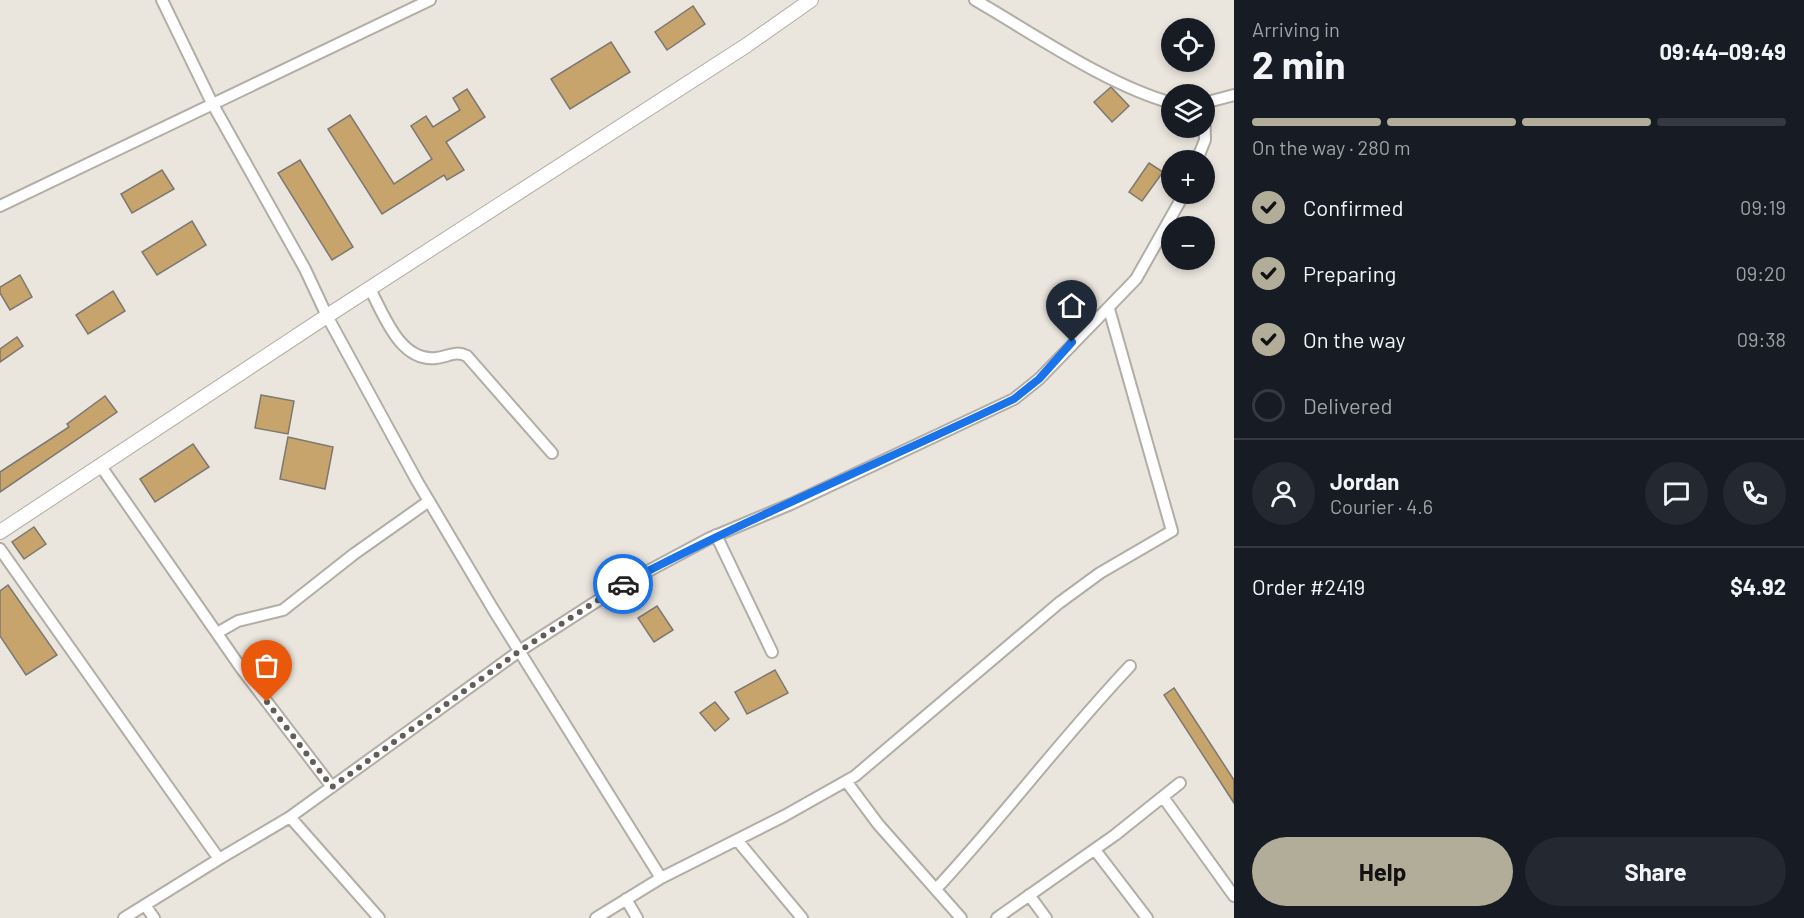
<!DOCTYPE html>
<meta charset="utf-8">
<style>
body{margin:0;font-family:Barlow,sans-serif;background:#242831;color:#f1f3f6;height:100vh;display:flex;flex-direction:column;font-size:22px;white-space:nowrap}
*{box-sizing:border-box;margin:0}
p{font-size:20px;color:#9ea1a6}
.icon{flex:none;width:33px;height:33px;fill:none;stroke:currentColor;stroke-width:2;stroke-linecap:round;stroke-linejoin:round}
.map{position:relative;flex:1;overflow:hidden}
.side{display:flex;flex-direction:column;background:#171b24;width:570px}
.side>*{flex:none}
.controls{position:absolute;left:1161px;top:18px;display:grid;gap:12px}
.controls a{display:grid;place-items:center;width:54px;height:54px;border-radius:50%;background:#171b24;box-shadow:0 3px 9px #0003;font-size:30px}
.pin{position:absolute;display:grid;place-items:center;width:51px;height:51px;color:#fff;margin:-62px -26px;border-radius:50% 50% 50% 0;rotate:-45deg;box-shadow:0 0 6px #0007}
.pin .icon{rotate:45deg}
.courier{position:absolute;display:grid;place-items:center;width:60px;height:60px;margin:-30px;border:4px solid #1a73e8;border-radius:50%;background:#fff;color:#222;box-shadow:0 2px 8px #0007}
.headline em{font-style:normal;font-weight:700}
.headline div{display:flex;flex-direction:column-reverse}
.headline{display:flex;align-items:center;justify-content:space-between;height:102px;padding:0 18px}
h1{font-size:39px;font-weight:700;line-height:45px}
.bar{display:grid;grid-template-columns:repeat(4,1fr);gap:9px 6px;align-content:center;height:72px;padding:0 18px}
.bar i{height:8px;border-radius:4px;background:#363941}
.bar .current{background:#b2ad98}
.bar p{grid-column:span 4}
.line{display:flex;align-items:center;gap:15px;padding:0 18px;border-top:2px solid #363941}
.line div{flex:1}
.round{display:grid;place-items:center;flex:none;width:63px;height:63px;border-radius:32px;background:#242831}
ol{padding:0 18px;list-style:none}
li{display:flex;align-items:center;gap:18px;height:66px}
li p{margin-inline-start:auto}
li .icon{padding:6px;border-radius:50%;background:#b2ad98;color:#111;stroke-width:4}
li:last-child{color:#9ea1a6}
li i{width:33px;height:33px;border:3px solid #363941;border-radius:50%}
.button{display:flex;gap:12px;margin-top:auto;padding:12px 18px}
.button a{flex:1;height:69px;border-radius:36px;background:#b2ad98;color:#111;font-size:24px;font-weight:700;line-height:69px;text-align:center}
.button a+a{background:#242831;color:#f1f3f6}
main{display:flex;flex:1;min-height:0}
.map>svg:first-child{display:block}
</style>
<main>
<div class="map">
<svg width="1234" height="918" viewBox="0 0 1234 918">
<rect width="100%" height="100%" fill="#eae5dd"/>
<path fill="#c6a46c" stroke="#7d7871" stroke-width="1.5" d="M 693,6 L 705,24 L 667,50 L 655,32 Z
M 611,42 L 630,72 L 570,109 L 551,79 Z
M 1111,87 L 1129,106 L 1112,122 L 1094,102 Z
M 467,89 L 485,117 L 446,142 L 464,170 L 447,180 L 444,175 L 382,214 L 328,129 L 350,115 L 394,184 L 432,159 L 411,126 L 426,116 L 433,127 L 460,110 L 453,98 Z
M 300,160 L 353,247 L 332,260 L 278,173 Z
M 1149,163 L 1163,172 L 1142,201 L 1129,192 Z
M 162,170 L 174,189 L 132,213 L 121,194 Z
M 192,221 L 206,245 L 157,275 L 142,252 Z
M 20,275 L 32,297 L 10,310 L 0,293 L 0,287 Z
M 113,291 L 125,311 L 88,334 L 76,315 Z
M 17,337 L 23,346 L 0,362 L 0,349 Z
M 261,395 L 294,401 L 288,434 L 255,428 Z
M 105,396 L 117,412 L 0,492 L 0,472 L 69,427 L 67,424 Z
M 288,437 L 333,447 L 325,489 L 280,479 Z
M 193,444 L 209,467 L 155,502 L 140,479 Z
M 34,527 L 46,544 L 24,559 L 12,542 Z
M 8,585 L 57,655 L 26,675 L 0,636 L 0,591 Z
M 657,606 L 673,630 L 654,642 L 638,618 Z
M 775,670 L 788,693 L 747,714 L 735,692 Z
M 1174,688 L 1234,780 L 1234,803 L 1164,695 Z
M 715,702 L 729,719 L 715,731 L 700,713 Z"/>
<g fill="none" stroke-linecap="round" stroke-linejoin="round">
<defs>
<path id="minor" d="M 162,0 L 212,103 L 305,269 L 327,316 L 417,481 L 493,609 L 661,878
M 975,0 C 1034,34 1107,85 1172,103
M 1204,103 L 1234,95
M 1197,160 L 1205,140 L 1204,108
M 0,206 L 430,0
M 370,289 C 384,315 400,362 436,358 C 448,357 455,350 467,356 L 552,453
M 100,465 L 241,668 L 332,787
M 716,535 L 772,652
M 0,549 L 219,859 L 290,817 L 521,650 L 622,585 L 710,538 L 791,504 L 1014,399 L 1039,379 L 1136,279 L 1184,194
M 217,633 L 238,621 L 283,610 L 354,554 L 429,501
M 846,781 L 878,824 L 961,918
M 1163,797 L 1234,896
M 290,817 L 379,918
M 737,840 L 802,918
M 1095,850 L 1147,918
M 936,889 C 1003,817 1062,738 1130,666
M 1029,895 L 1046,918
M 626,899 L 637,918
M 145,905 L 154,918
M 124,918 L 219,859
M 596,918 L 661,878 L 784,816 L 855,776 L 1059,603 L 1100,573 L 1172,531 L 1109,309
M 997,918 L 1115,835 L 1180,783"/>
<path id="tertiary" d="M 0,532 L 327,316 L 747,45 L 811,0"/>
</defs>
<use href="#minor" stroke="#b2ada6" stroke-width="14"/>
<use href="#tertiary" stroke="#b2ada6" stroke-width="16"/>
<use href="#minor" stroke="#fff" stroke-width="10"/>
<use href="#tertiary" stroke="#fff" stroke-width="14"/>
</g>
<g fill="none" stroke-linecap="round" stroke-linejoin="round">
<path stroke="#615e59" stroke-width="6" stroke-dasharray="0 10.8" d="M 267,702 L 332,787 L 521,650 L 623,584"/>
<path stroke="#1a73e8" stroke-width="8" d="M 623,584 C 751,517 884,461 1014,399 L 1039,379 L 1072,342"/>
</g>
</svg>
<div class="controls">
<a><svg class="icon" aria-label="locate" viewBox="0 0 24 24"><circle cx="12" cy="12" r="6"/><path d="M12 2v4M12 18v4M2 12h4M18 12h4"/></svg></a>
<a><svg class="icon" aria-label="layers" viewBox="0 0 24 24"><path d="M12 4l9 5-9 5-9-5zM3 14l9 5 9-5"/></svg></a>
<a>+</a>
<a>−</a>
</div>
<div class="pin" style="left:267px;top:702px;background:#ea580c"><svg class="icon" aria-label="bag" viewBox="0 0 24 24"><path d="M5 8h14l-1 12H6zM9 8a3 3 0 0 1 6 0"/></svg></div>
<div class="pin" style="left:1072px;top:342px;background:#1f2937"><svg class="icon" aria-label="home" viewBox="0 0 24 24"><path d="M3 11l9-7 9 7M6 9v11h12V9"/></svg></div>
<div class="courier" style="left:623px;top:584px"><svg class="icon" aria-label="car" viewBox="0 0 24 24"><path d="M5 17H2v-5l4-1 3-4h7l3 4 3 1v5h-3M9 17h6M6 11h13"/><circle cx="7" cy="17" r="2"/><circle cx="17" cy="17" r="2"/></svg></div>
</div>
<section class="side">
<div class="headline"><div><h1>2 min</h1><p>Arriving in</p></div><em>09:44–09:49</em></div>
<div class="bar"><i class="current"></i><i class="current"></i><i class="current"></i><i></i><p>On the way · 280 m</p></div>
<ol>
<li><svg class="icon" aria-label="check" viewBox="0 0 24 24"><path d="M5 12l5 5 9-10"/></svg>Confirmed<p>09:19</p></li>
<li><svg class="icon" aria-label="check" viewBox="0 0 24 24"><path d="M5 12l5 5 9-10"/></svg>Preparing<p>09:20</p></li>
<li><svg class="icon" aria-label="check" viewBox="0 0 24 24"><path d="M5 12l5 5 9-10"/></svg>On the way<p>09:38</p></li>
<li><i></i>Delivered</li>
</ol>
<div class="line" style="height:108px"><a class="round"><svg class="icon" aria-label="person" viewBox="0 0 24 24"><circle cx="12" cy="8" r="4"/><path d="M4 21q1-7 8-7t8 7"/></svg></a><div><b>Jordan</b><p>Courier · 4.6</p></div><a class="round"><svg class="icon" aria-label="chat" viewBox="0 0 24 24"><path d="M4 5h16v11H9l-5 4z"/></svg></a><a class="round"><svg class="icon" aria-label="phone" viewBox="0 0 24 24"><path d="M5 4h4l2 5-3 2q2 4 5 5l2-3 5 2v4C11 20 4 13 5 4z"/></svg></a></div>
<div class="line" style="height:78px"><div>Order #2419</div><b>$4.92</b></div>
<div class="button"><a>Help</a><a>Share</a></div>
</section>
</main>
